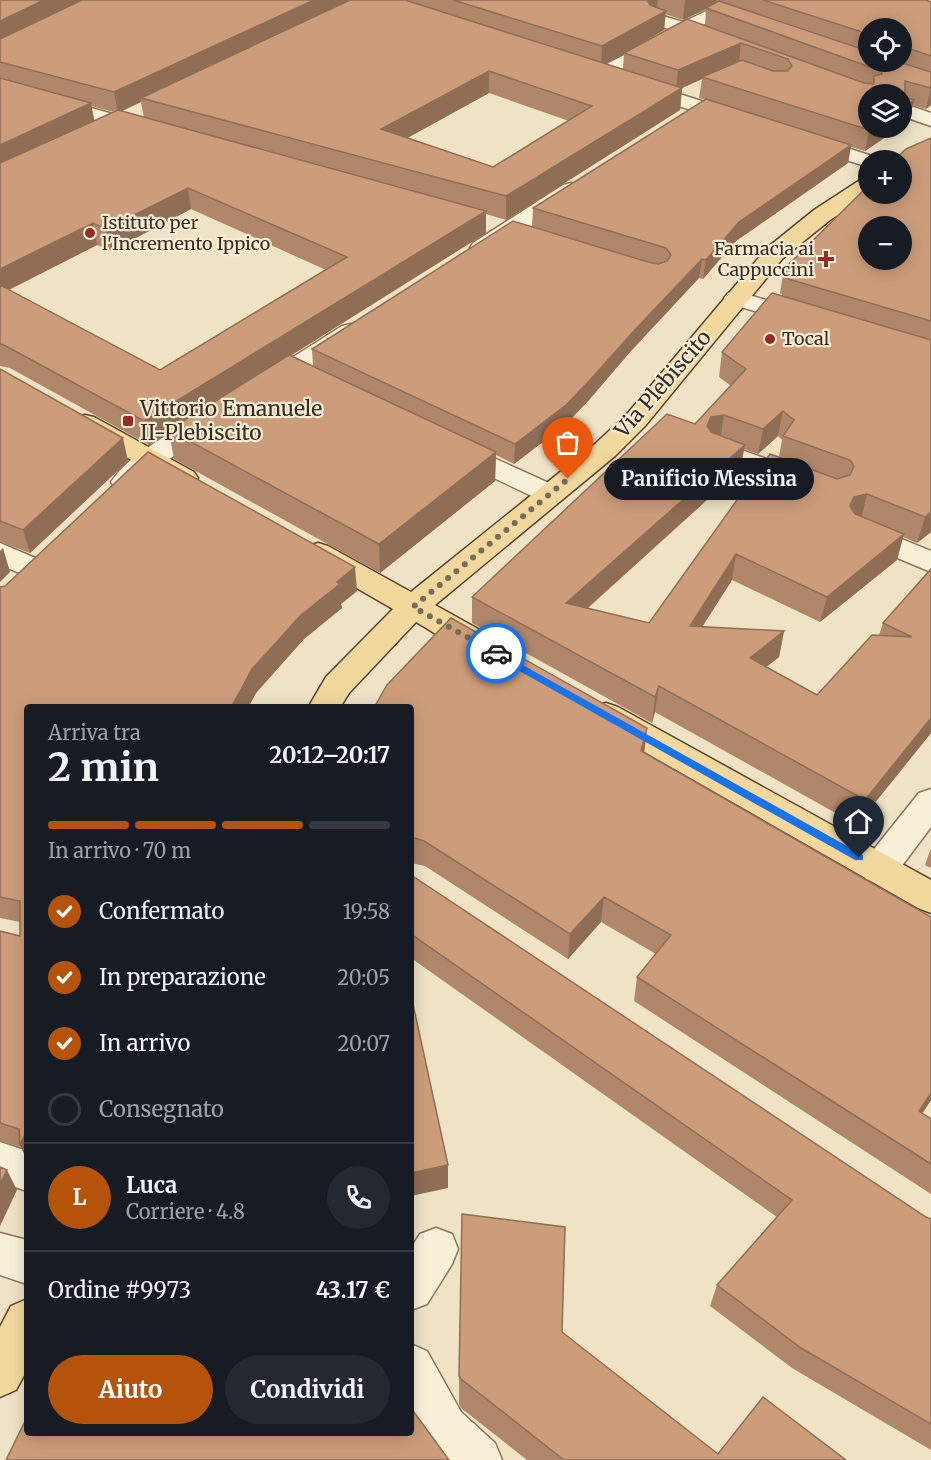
<!DOCTYPE html>
<html lang="it">
<meta charset="utf-8">
<style>
body{margin:0;font-family:Merriweather,serif;background:#242831;color:#f1f3f6;height:100vh;display:flex;flex-direction:column;font-size:22px;white-space:nowrap}
*{box-sizing:border-box;margin:0}
p{font-size:20px;color:#9ea1a6}
.icon{flex:none;width:33px;height:33px;fill:none;stroke:currentColor;stroke-width:2;stroke-linecap:round;stroke-linejoin:round}
.map{position:relative;flex:1;overflow:hidden}
.details{position:absolute;left:24px;top:704px;width:390px;height:732px;display:flex;flex-direction:column;background:#171b24;border-radius:6px;box-shadow:0 3px 15px #0003}
.details>*{flex:none}
.buttons{position:absolute;left:858px;top:18px;display:grid;gap:12px}
.buttons a{display:grid;place-items:center;width:54px;height:54px;border-radius:50%;background:#171b24;box-shadow:0 3px 15px #0003;font-size:30px}
.pin{position:absolute;display:grid;place-items:center;width:51px;height:51px;color:#fff;margin:-62px -26px;border-radius:50% 50% 50% 0;rotate:-45deg;box-shadow:0 0 6px #0007}
.pin .icon{rotate:45deg}
.courier{position:absolute;display:grid;place-items:center;width:60px;height:60px;margin:-30px;border:4px solid #1a73e8;border-radius:50%;background:#fff;color:#222;box-shadow:0 2px 8px #0007}
.bubble{position:absolute;height:42px;border-radius:21px;background:#171b24;box-shadow:0 3px 15px #0003;font-size:20px;font-weight:700;line-height:42px;text-align:center}
.overview em{font-style:normal;font-weight:700}
.overview div{display:flex;flex-direction:column-reverse}
.overview{display:flex;align-items:center;justify-content:space-between;height:102px;padding:0 24px}
h1{font-size:39px;font-weight:700;line-height:45px}
.bar{display:grid;grid-template-columns:repeat(4,1fr);gap:9px 6px;align-content:center;height:72px;padding:0 24px}
.bar i{height:8px;border-radius:4px;background:#363941}
.bar .selected{background:#b45309}
.bar p{grid-column:span 4}
.line{display:flex;align-items:center;gap:15px;padding:0 24px;border-top:2px solid #363941}
.line div{flex:1}
.round{display:grid;place-items:center;flex:none;width:63px;height:63px;border-radius:32px;background:#242831}
ol{padding:0 24px;list-style:none}
li{display:flex;align-items:center;gap:18px;height:66px}
li p{margin-inline-start:auto}
li .icon{padding:6px;border-radius:50%;background:#b45309;color:#fff;stroke-width:4}
li:last-child{color:#9ea1a6}
li i{width:33px;height:33px;border:3px solid #363941;border-radius:50%}
.cta{display:flex;gap:12px;margin-top:auto;padding:12px 24px}
.cta a{flex:1;height:69px;border-radius:36px;background:#b45309;color:#fff;font-size:24px;font-weight:700;line-height:69px;text-align:center}
.cta a+a{background:#242831;color:#f1f3f6}
.map>svg:first-child{display:block}
</style>
<div class="map">
<svg width="931" height="1460" viewBox="0 0 931 1460">
<rect width="100%" height="100%" fill="#efe2c5"/>
<g fill="none" stroke-linecap="round" stroke-linejoin="round">
<defs>
<path id="minor" d="M 715,7 L 754,19 L 757,23 L 754,27 L 748,28 L 717,18 L 684,34 L 650,23 L 647,19 L 650,15 L 656,14 L 683,22 Z
M 663,35 L 670,37 L 672,41 L 670,45 L 617,74 L 603,74 L 600,70 L 603,66 Z
M 639,81 L 745,115 L 748,119 L 745,123 L 738,125 L 632,91 L 629,87 L 632,83 Z
M 0,83 L 153,125 L 156,129 L 153,133 L 146,135 L 0,95 Z
M 902,103 L 931,113 L 931,126 L 902,116 Z
M 807,135 L 875,157 L 878,160 L 868,160 L 868,167 L 800,145 L 797,141 L 800,137 Z
M 571,183 L 579,185 L 582,190 L 579,195 L 489,253 L 481,255 L 473,253 L 470,248 L 473,243 L 563,185 Z
M 736,291 L 812,314 L 815,319 L 812,324 L 803,326 L 728,303 L 724,298 L 728,293 Z
M 351,324 L 360,326 L 363,331 L 360,336 L 275,390 L 266,393 L 257,390 L 253,385 L 257,380 L 342,326 Z
M 210,413 L 219,415 L 223,421 L 219,427 L 160,465 L 135,488 L 125,491 L 115,488 L 111,482 C 131,452 171,434 201,415 Z
M 454,440 L 560,488 L 564,494 L 560,500 L 550,503 L 540,500 L 444,454 L 440,448 L 444,442 Z
M 719,442 L 812,475 L 816,481 L 812,487 L 802,490 L 709,456 L 705,450 L 709,444 Z
M 860,522 L 931,551 L 931,572 L 850,538 L 846,531 L 850,524 Z
M 0,543 L 42,561 L 47,568 L 42,575 L 32,578 L 0,565 Z
M 931,789 L 931,827 L 892,879 L 879,883 L 866,879 L 861,869 L 866,859 L 919,793 Z
M 0,1142 L 27,1151 L 27,1191 L 0,1182 Z
M 436,1228 L 452,1234 L 458,1249 L 452,1264 L 427,1304 L 411,1310 L 411,1248 L 420,1234 Z
M 0,1233 L 27,1240 L 27,1284 L 0,1275 Z
M 411,1344 L 427,1351 L 461,1412 L 495,1443 L 502,1460 L 442,1460 L 427,1446 L 411,1415 Z"/>
<path id="major" d="M 868,179 L 870,194 L 830,220 L 783,258 L 645,426 L 615,456 L 435,605 L 496,639 L 501,647 L 496,655 C 472,662 438,634 416,622 L 349,693 L 341,706 L 309,706 L 326,677 L 393,609 L 308,560 L 303,553 L 308,546 L 318,543 L 328,546 L 411,592 L 595,444 L 627,414 L 767,248 L 814,210 L 860,180 Z
M 85,415 L 94,417 L 194,472 L 198,478 L 194,484 L 184,487 L 174,484 L 76,429 L 72,423 L 76,417 Z
M 606,703 L 618,707 L 931,880 L 931,913 L 918,908 L 594,723 L 590,715 L 594,707 Z
M 27,1299 L 27,1370 L 16,1390 L 0,1397 L 0,1327 L 11,1306 Z"/>
</defs>
<use href="#minor" stroke="#8a745b" stroke-width="3"/>
<use href="#major" stroke="#58422f" stroke-width="3"/>
<use href="#minor" fill="#f9f0d8" fill-rule="evenodd"/>
<use href="#major" fill="#f2d89d" fill-rule="evenodd"/>
</g>
<path fill="#b0876a" fill-rule="evenodd" d="M 0,0 L 926,0 L 931,2 L 931,105 L 926,109 L 912,105 L 909,121 L 902,126 L 902,94 L 868,128 L 899,128 L 865,151 L 851,147 L 848,163 L 736,241 L 703,279 L 699,278 L 630,352 L 589,400 L 565,425 L 514,464 L 496,455 L 495,481 L 380,573 L 174,459 L 169,432 L 149,445 L 10,368 L 0,366 ZM 706,9 L 705,25 L 624,53 L 623,69 L 606,64 L 664,30 L 665,14 L 683,20 ZM 868,28 L 902,28 L 902,62 L 868,62 ZM 702,79 L 699,98 L 706,100 L 533,208 L 532,227 L 312,349 L 313,366 L 291,355 L 486,233 L 486,214 L 506,220 L 680,110 L 682,88 ZM 489,93 L 569,121 L 493,167 L 407,138 ZM 141,102 L 144,118 L 121,111 ZM 91,106 L 110,111 L 115,112 L 94,121 ZM 191,209 L 326,270 L 160,370 L 9,290 L 97,245 L 111,251 Z
M 931,138 L 931,532 L 917,543 L 903,537 L 897,560 L 820,622 L 732,580 L 702,627 L 784,631 L 779,657 L 766,667 L 817,695 L 879,635 L 883,623 L 931,569 L 931,733 L 857,825 L 655,712 L 652,723 L 472,623 L 472,597 L 695,424 L 731,386 L 719,377 L 722,352 L 782,296 L 782,294 L 780,293 L 784,269 ZM 778,436 L 782,440 L 779,457 L 649,623 L 587,609 L 740,470 L 744,449 L 758,454 Z
M 0,369 L 128,461 L 30,553 L 0,542 Z
M 0,587 L 357,591 L 341,604 L 342,608 L 304,639 L 256,693 L 249,706 L 27,706 L 27,1160 L 21,1147 L 0,1141 L 0,931 L 20,936 L 20,922 L 0,918 Z
M 411,706 L 647,728 L 644,752 L 931,917 L 931,1100 L 922,1114 L 931,1119 L 931,1194 L 634,1001 L 637,977 L 656,954 L 601,922 L 568,959 L 425,866 L 411,863 Z
M 931,848 L 931,868 L 925,865 Z
M 411,875 L 926,1217 L 931,1219 L 931,1450 L 792,1368 L 710,1306 L 717,1285 L 777,1217 L 411,958 Z
M 562,1332 L 718,1454 L 846,1460 L 527,1460 L 461,1408 L 459,1404 L 459,1376 Z"/>
<path fill="#906e56" d="M 44,0 L 87,0 L 0,43 L 0,21 Z
M 314,0 L 356,0 L 141,98 L 141,102 L 118,113 L 114,92 Z
M 646,0 L 658,0 L 657,12 Z
M 685,0 L 716,0 L 716,5 L 706,8 L 706,9 L 683,20 Z
M 666,11 L 664,30 L 601,67 L 602,46 Z
M 741,43 L 739,63 L 702,77 L 702,79 L 682,88 L 680,110 L 506,220 L 506,196 L 676,90 L 678,70 Z
M 489,71 L 489,93 L 382,152 L 381,129 Z
M 931,88 L 931,105 L 926,109 Z
M 914,100 L 909,121 L 902,126 L 902,108 Z
M 91,103 L 95,124 L 0,169 L 0,145 Z
M 873,128 L 899,128 L 865,151 L 869,130 Z
M 851,145 L 848,163 L 736,241 L 703,279 L 706,260 L 739,222 Z
M 188,188 L 191,209 L 111,251 L 106,229 Z
M 486,211 L 486,233 L 171,431 L 169,430 L 169,432 L 149,445 L 144,421 Z
M 93,223 L 97,245 L 0,294 L 0,269 Z
M 702,259 L 699,278 L 630,352 L 589,400 L 565,425 L 514,464 L 515,444 L 632,333 Z
M 783,411 L 778,436 L 758,454 L 763,429 Z
M 724,415 L 720,440 L 707,443 L 707,426 L 711,417 Z
M 123,438 L 128,461 L 30,553 L 23,530 Z
M 745,445 L 740,470 L 564,629 L 566,603 Z
M 496,452 L 495,481 L 380,573 L 379,544 Z
M 867,494 L 861,520 L 844,532 L 850,506 L 854,497 Z
M 931,512 L 931,532 L 917,543 L 925,517 Z
M 904,534 L 897,560 L 820,622 L 827,597 Z
M 3,548 L 10,572 L 0,582 L 0,551 Z
M 736,554 L 732,580 L 686,652 L 690,626 Z
M 355,567 L 357,591 L 341,604 L 342,608 L 304,639 L 256,693 L 249,706 L 232,706 L 252,669 L 301,615 L 337,582 Z
M 784,631 L 779,657 L 745,684 L 750,658 Z
M 659,686 L 655,712 L 652,723 L 655,697 Z
M 931,718 L 931,733 L 857,825 L 865,800 Z
M 647,728 L 644,754 L 641,751 Z
M 604,897 L 601,922 L 568,959 L 570,934 Z
M 931,1093 L 931,1100 L 908,1135 L 919,1111 Z
M 27,1130 L 27,1160 L 20,1145 Z
M 448,1165 L 448,1188 L 411,1196 L 411,1173 Z
M 7,1170 L 17,1190 L 0,1226 L 0,1184 Z"/>
<path fill="#cd9d7b" stroke="#906e56" stroke-width="1.5" fill-rule="evenodd" d="M 0,0 L 44,0 L 0,21 Z
M 82,0 L 314,0 L 114,92 L 0,62 L 0,39 Z
M 350,0 L 405,0 L 682,88 L 506,196 L 141,98 ZM 489,71 L 592,106 L 493,167 L 381,129 Z
M 453,0 L 647,0 L 650,5 L 666,11 L 602,46 Z
M 763,0 L 926,0 L 931,2 L 931,56 L 902,46 L 902,28 L 868,28 L 868,34 Z
M 719,1 L 868,51 L 868,62 L 899,62 L 931,72 L 931,88 L 905,81 L 905,97 L 914,100 L 902,108 L 902,94 L 868,94 L 868,128 L 873,128 L 869,130 L 702,77 L 742,60 L 773,71 L 787,71 L 792,66 L 788,59 L 741,43 L 678,70 L 624,53 L 687,19 L 864,83 L 874,84 L 874,76 L 882,74 L 881,71 L 706,8 Z
M 0,78 L 91,103 L 0,145 Z
M 706,99 L 851,145 L 739,222 L 706,260 L 702,259 L 632,333 L 590,380 L 566,405 L 515,444 L 312,349 L 513,221 L 648,262 L 658,264 L 667,261 L 671,255 L 666,248 L 533,208 Z
M 118,110 L 486,211 L 144,421 L 4,345 L 0,344 L 0,285 L 160,370 L 347,257 L 188,188 L 106,229 L 93,223 L 0,269 L 0,163 Z
M 931,138 L 931,321 L 785,278 L 791,271 L 784,269 L 868,186 L 868,194 L 902,194 L 902,160 L 894,160 L 906,149 ZM 868,226 L 902,226 L 902,260 L 868,260 Z
M 772,293 L 931,340 L 931,512 L 925,517 L 867,494 L 854,497 L 850,506 L 855,514 L 904,534 L 827,597 L 736,554 L 690,626 L 784,631 L 750,658 L 817,695 L 872,635 L 912,637 L 883,623 L 931,569 L 931,718 L 865,800 L 659,686 L 655,697 L 472,597 L 667,414 L 695,424 L 746,369 L 722,352 ZM 783,411 L 794,420 L 783,436 L 850,460 L 854,466 L 850,475 L 837,479 L 770,454 L 649,623 L 566,603 L 745,445 L 711,432 L 707,426 L 711,417 L 724,415 L 763,429 Z
M 289,355 L 496,452 L 379,544 L 169,430 Z
M 0,369 L 123,438 L 23,530 L 0,521 Z
M 148,452 L 355,567 L 337,582 L 340,584 L 301,615 L 252,669 L 232,706 L 27,706 L 27,1130 L 20,1145 L 19,1129 L 0,1123 L 0,931 L 20,936 L 20,901 L 0,897 L 0,587 L 5,586 Z
M 451,618 L 647,728 L 641,751 L 931,917 L 931,1093 L 919,1111 L 931,1119 L 931,1164 L 637,977 L 671,935 L 604,897 L 570,934 L 424,841 L 411,837 L 411,706 L 375,706 L 387,685 Z
M 411,875 L 926,1217 L 931,1219 L 931,1424 L 801,1348 L 717,1285 L 792,1200 L 411,934 Z
M 411,995 L 448,1165 L 411,1173 Z
M 0,1167 L 7,1170 L 0,1184 Z
M 462,1214 L 565,1227 L 562,1332 L 718,1454 L 763,1397 L 846,1460 L 564,1460 L 461,1379 L 459,1376 Z
M 411,1408 L 449,1460 L 6,1460 L 27,1417 L 27,1432 L 411,1432 Z"/>
<path fill="#1a73e8" d="M 496,650 L 863,855 L 863,860 L 855,860 L 493,656 L 493,651 Z"/>
<g fill="none" stroke-linecap="round" stroke-linejoin="round">
<path stroke="#796c59" stroke-width="6" stroke-dasharray="0 10.8" d="M 496,653 L 413,607 L 568,479"/>
</g>
<g fill="#992a2a" stroke="#f6edd5" stroke-width="2">
<circle cx="90" cy="233" r="6"/>
<path d="M823 250h6v6h6v6h-6v6h-6v-6h-6v-6h6z"/>
<circle cx="770" cy="339" r="6"/>
<rect x="122" y="415" width="12" height="12" rx="3"/>
</g>
<g text-anchor="middle" stroke-width="4.5" stroke-linejoin="round" paint-order="stroke">
<g font-size="18" fill="#3a2c1f" stroke="#f6edd5" text-anchor="start">
<text x="102" y="229">Istituto per<tspan x="102" dy="21">l'Incremento Ippico</tspan></text>
<text x="814" y="255" text-anchor="end">Farmacia ai<tspan x="814" dy="21">Cappuccini</tspan></text>
<text x="782" y="345">Tocal</text>
</g>
<g font-size="21" fill="#3a2c1f" stroke="#f6edd5">
<text transform="translate(663 384) rotate(-49)" y="7">Via Plebiscito</text>
</g>
<g font-size="21" fill="#3a2c1f" stroke="#f6edd5" text-anchor="start">
<text x="140" y="416">Vittorio Emanuele<tspan x="140" dy="24">II-Plebiscito</tspan></text>
</g>
</g>
</svg>
<div class="buttons">
<a><svg class="icon" aria-label="locate" viewBox="0 0 24 24"><circle cx="12" cy="12" r="6"/><path d="M12 2v4M12 18v4M2 12h4M18 12h4"/></svg></a>
<a><svg class="icon" aria-label="layers" viewBox="0 0 24 24"><path d="M12 4l9 5-9 5-9-5zM3 14l9 5 9-5"/></svg></a>
<a>+</a>
<a>−</a>
</div>
<div class="pin" style="left:568px;top:479px;background:#ea580c"><svg class="icon" aria-label="bag" viewBox="0 0 24 24"><path d="M5 8h14l-1 12H6zM9 8a3 3 0 0 1 6 0"/></svg></div>
<div class="pin" style="left:859px;top:858px;background:#1f2937"><svg class="icon" aria-label="home" viewBox="0 0 24 24"><path d="M3 11l9-7 9 7M6 9v11h12V9"/></svg></div>
<div class="courier" style="left:496px;top:653px"><svg class="icon" aria-label="car" viewBox="0 0 24 24"><path d="M5 17H2v-5l4-1 3-4h7l3 4 3 1v5h-3M9 17h6M6 11h13"/><circle cx="7" cy="17" r="2"/><circle cx="17" cy="17" r="2"/></svg></div>
<div class="bubble" style="left:604px;top:458px;width:210px">Panificio Messina</div>
<section class="details">
<div class="overview"><div><h1>2 min</h1><p>Arriva tra</p></div><em>20:12–20:17</em></div>
<div class="bar"><i class="selected"></i><i class="selected"></i><i class="selected"></i><i></i><p>In arrivo · 70 m</p></div>
<ol>
<li><svg class="icon" aria-label="check" viewBox="0 0 24 24"><path d="M5 12l5 5 9-10"/></svg>Confermato<p>19:58</p></li>
<li><svg class="icon" aria-label="check" viewBox="0 0 24 24"><path d="M5 12l5 5 9-10"/></svg>In preparazione<p>20:05</p></li>
<li><svg class="icon" aria-label="check" viewBox="0 0 24 24"><path d="M5 12l5 5 9-10"/></svg>In arrivo<p>20:07</p></li>
<li><i></i>Consegnato</li>
</ol>
<div class="line" style="height:108px"><b class="round" style="background:#b45309;color:#fff">L</b><div><b>Luca</b><p>Corriere · 4.8</p></div><a class="round"><svg class="icon" aria-label="phone" viewBox="0 0 24 24"><path d="M5 4h4l2 5-3 2q2 4 5 5l2-3 5 2v4C11 20 4 13 5 4z"/></svg></a></div>
<div class="line" style="height:78px"><div>Ordine #9973</div><b>43.17 €</b></div>
<div class="cta"><a>Aiuto</a><a>Condividi</a></div>
</section>
</div>
